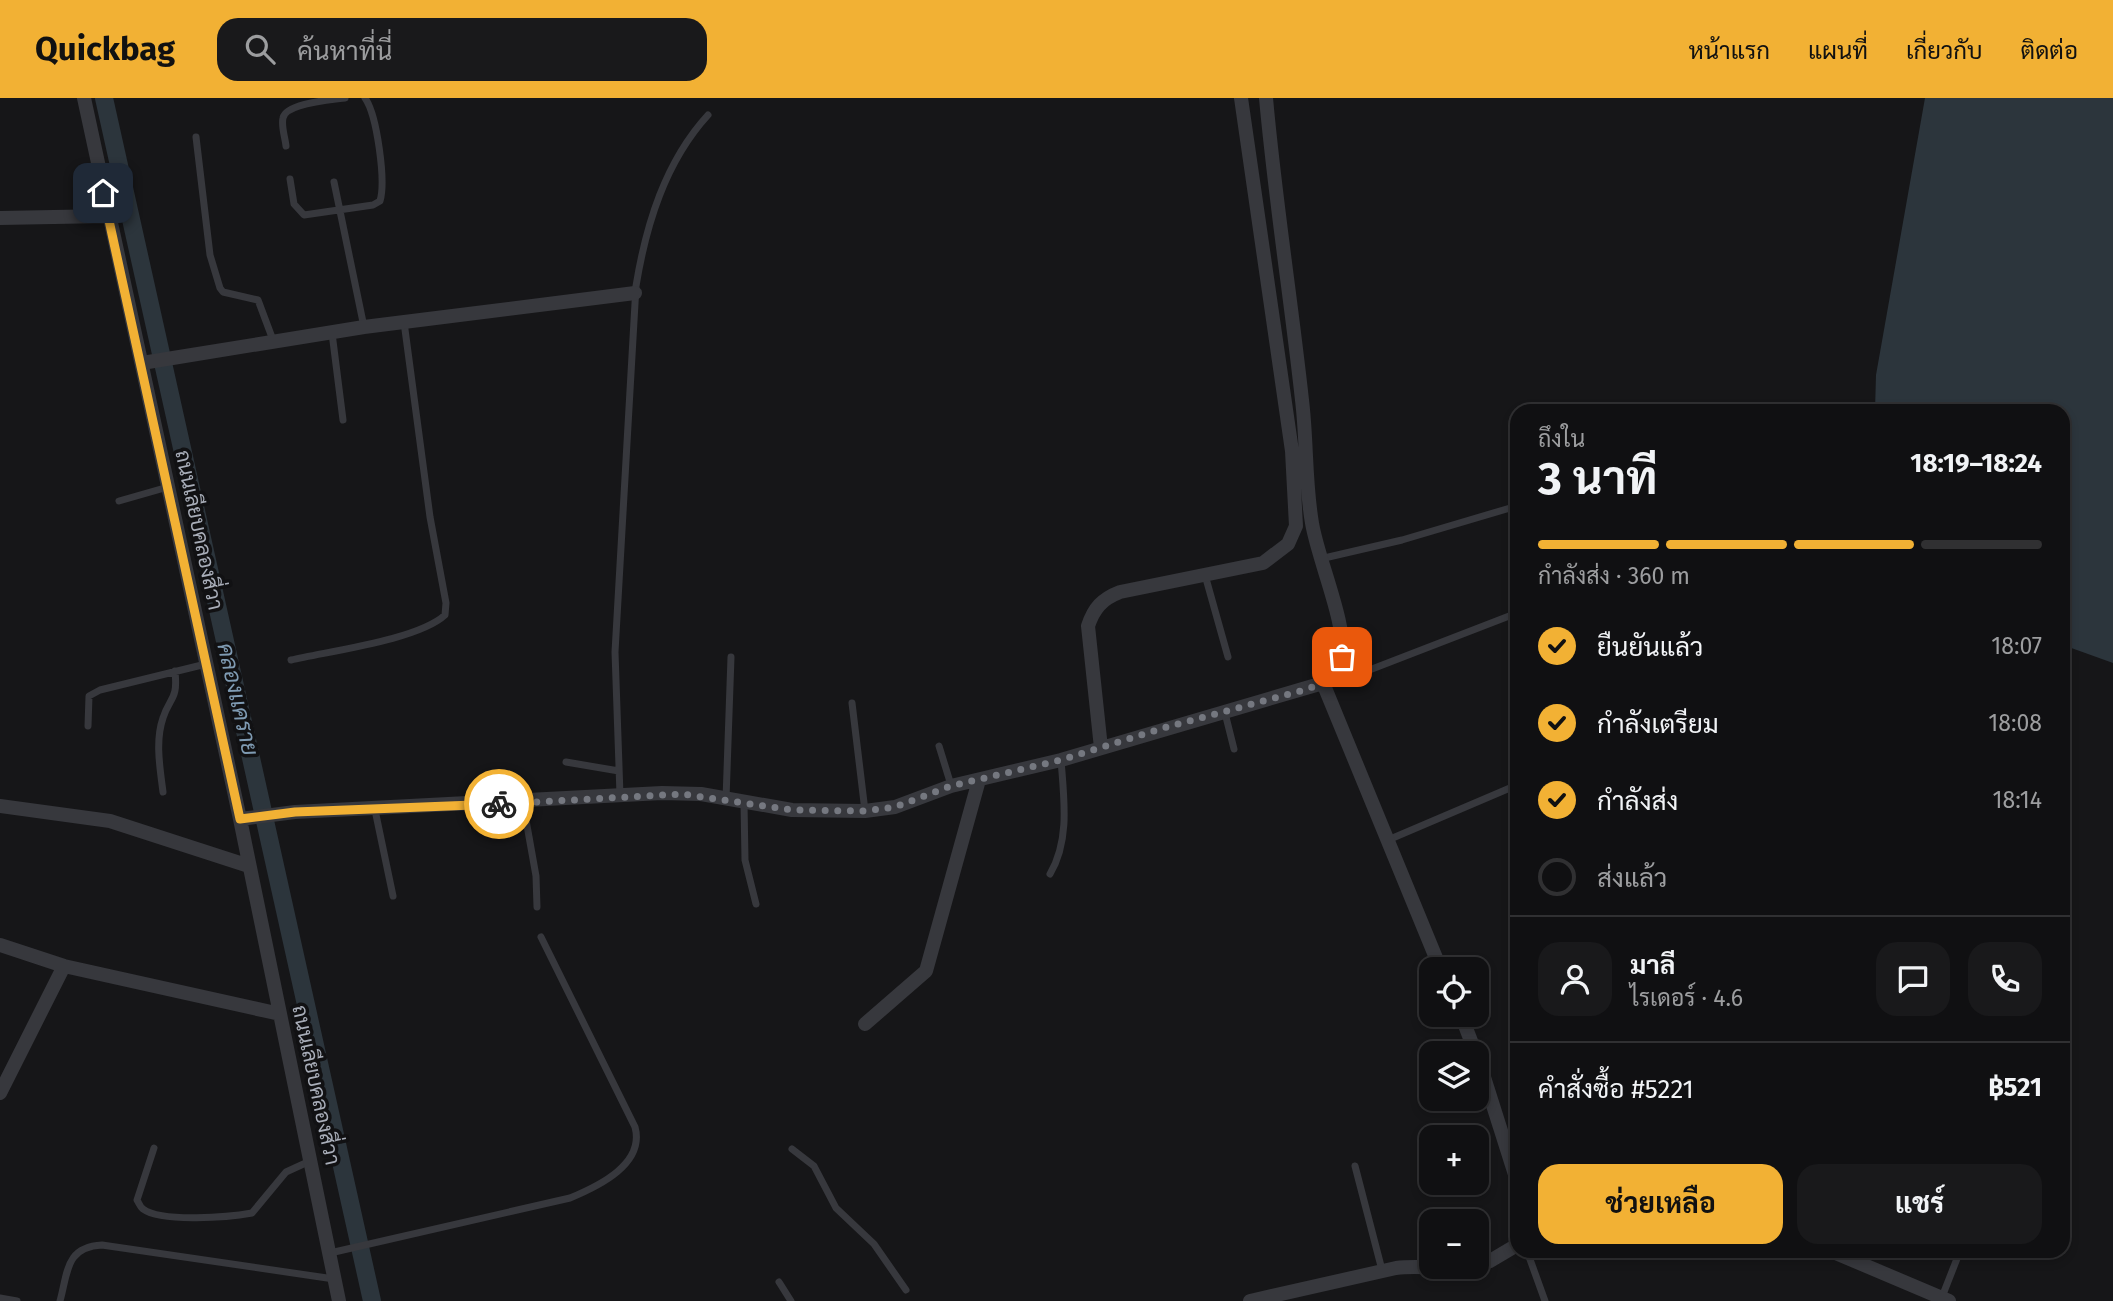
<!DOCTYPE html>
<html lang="th">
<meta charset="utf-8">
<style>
body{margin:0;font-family:"Fira Sans",Sarabun,sans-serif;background:#19191b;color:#f1f3f6;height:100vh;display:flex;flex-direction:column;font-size:26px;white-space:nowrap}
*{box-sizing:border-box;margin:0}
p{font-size:23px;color:#9c9d9f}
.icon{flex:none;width:38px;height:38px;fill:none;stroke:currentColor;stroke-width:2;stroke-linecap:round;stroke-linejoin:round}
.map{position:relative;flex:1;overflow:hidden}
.details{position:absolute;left:1510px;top:306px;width:560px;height:854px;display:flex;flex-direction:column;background:#101012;border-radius:21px;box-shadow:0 4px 10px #0003,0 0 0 2px #303032}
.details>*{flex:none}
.controls{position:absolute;left:1419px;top:859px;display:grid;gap:14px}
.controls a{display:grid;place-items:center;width:70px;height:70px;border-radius:14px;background:#101012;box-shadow:0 4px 10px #0003,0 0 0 2px #303032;font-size:35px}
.pin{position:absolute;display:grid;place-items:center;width:60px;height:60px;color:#fff;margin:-30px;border-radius:14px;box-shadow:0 4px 10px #0006}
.courier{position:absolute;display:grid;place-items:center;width:70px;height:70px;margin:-35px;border:5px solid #f2b134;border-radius:50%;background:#fff;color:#222;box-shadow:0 2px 9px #0007}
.headline em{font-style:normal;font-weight:700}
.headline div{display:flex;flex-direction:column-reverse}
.headline{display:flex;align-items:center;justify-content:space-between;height:119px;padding:0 28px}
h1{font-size:46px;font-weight:700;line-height:52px}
.bar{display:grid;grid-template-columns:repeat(4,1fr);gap:10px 7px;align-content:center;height:84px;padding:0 28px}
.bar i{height:9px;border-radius:5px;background:#303032}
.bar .on{background:#f2b134}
.bar p{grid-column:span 4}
.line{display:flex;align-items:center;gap:18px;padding:0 28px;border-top:2px solid #303032}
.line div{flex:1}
.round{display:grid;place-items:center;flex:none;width:74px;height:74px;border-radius:21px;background:#19191b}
ol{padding:0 28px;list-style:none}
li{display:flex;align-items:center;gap:21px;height:77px}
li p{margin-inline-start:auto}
li .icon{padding:7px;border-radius:50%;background:#f2b134;color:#111;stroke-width:4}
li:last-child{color:#9c9d9f}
li i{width:38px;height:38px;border:4px solid #303032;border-radius:50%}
.action{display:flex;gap:14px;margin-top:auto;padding:14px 28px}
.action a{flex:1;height:80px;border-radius:21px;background:#f2b134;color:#111;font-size:28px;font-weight:700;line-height:80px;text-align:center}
.action a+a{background:#19191b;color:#f1f3f6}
header{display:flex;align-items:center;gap:42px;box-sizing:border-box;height:98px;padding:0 35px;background:#f2b134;color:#111}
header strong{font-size:33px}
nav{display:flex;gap:38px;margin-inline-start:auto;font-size:24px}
.search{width:490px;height:63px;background:#19191b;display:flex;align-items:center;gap:18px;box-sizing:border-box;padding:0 24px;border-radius:21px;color:#9c9d9f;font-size:26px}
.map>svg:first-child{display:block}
</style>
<header>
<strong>Quickbag</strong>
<div class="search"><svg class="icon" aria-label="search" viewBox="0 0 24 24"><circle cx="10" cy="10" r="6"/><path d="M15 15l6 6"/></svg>ค้นหาที่นี่</div>
<nav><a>หน้าแรก</a><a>แผนที่</a><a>เกี่ยวกับ</a><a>ติดต่อ</a></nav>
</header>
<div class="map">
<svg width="2113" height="1203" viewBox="0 0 2113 1203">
<rect width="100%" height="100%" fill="#161618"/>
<path fill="#2c353c" d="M 1925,0 L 2113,0 L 2113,565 L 2063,547 L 2063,313 L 1875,313 L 1876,277 Z"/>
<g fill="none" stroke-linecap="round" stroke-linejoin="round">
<path stroke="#2c353c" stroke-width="18" d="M 104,0 L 372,1203"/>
<path stroke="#37383d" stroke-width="7" d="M 196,39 L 210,157 L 220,190 L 223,194 L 258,202 L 273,242
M 286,48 C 285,39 281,28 283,20 C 286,5 331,2 345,0
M 290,81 L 294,106 L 304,117 L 373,107 L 380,103 C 386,83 377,17 365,0
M 334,84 L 364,229
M 332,235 L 343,322
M 119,403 L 168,389
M 1320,461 L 1402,442 L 1517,408
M 1205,477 L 1228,559
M 291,562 C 329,553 418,542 445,517 L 446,505 L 430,419 L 404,224
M 1339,570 L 1357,574 L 1372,571 L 1517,515
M 852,605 L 865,713
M 1225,615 L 1234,651
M 88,628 L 89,598 L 100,592 L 206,566
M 939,648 L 951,687
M 566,664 L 619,673
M 163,694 C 160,670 155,643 163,620 C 170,598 178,603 175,573
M 620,697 L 615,554 L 636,188 C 646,127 665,64 708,17
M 726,701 L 731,559
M 523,705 L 536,778 L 537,809
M 744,705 L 745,762 L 756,806
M 375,712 L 393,798
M 1388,742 L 1517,687
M 1050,776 C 1070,742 1064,701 1061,662
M 154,1050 L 137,1102 C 139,1105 140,1109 143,1111 C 162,1125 230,1119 252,1115 L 286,1074 L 310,1063
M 792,1051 L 814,1068 L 836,1110 L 874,1146 L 906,1192
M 1355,1068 L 1382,1172
M 1527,1153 L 1545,1203
M 330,1155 L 570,1100 C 599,1088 645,1066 635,1029 L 541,839
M 779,1184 L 791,1203
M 1942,1199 L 1960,1153
M 0,1200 L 17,1203
M 60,1203 C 68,1173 66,1149 102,1147 L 334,1181"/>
<path stroke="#37383d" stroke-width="14" d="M 84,0 L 240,721 L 339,1203
M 0,120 L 107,118
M 142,265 L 364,229 L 635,195
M 1323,585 L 1441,872
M 1101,650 L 1088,528 C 1094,510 1102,501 1120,494 L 1263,465 L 1288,446 L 1296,428 L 1292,353 L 1241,0
M 0,708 L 110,723 L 249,768
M 240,721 L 295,714 L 662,695 L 701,696 L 792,712 L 865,713 L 895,709 L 951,688 L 1061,662 L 1323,585 C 1331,577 1340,571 1342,560 C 1347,526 1318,462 1312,425 C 1305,385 1307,343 1302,302 C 1291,201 1275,101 1266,0
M 0,847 L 64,868 L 280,916
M 1461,917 L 1476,956
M 865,926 L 926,873 L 979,682
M 1477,957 L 1517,1083
M 0,995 L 64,868
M 1831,1153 L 1949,1203
M 1477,1167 L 1490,1163 L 1517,1147
M 1250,1203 L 1396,1170 C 1421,1167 1445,1172 1470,1169"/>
</g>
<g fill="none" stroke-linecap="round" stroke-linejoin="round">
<path stroke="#757880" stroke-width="7" stroke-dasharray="0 12.6" d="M 499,706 L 682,696 L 792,712 L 865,713 L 895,709 L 951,688 L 1061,662 L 1167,629 L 1308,591 C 1324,584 1337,576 1342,559"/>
<path stroke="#f2b134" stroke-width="9" d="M 103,95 L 240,721 L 295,714 L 499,706"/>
</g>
<g text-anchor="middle" stroke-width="7" stroke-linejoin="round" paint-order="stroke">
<g font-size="21" fill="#a8adb8" stroke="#111113">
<text transform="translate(199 432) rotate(78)" y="7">ถนนเลียบคลองสี่วา</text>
<text transform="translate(316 987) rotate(78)" y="7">ถนนเลียบคลองสี่วา</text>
</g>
<g font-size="23" font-style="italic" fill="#7f9bb3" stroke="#111113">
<text transform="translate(238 601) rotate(77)" y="8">คลองเเคราย</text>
</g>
</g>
</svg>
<div class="controls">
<a><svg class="icon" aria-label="locate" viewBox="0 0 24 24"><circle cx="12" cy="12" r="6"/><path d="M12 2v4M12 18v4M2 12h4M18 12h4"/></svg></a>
<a><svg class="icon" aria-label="layers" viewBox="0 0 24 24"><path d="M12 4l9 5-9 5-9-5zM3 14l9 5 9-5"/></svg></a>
<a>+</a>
<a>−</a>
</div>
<div class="pin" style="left:1342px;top:559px;background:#ea580c"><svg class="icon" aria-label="bag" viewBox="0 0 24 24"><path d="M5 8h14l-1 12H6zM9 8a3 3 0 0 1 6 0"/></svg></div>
<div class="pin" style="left:103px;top:95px;background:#1f2937"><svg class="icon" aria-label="home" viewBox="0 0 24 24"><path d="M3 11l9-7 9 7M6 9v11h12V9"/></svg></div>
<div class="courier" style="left:499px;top:706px"><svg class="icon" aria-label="bike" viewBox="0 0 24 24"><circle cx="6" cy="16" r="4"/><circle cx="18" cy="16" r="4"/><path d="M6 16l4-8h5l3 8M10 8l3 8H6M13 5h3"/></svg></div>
<section class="details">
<div class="headline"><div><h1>3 นาที</h1><p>ถึงใน</p></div><em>18:19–18:24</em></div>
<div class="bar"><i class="on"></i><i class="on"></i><i class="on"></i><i></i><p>กำลังส่ง · 360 m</p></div>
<ol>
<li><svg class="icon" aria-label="check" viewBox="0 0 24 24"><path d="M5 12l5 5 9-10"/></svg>ยืนยันแล้ว<p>18:07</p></li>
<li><svg class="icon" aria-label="check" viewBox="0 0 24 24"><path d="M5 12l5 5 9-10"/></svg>กำลังเตรียม<p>18:08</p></li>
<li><svg class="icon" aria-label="check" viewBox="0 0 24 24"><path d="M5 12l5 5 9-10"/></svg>กำลังส่ง<p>18:14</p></li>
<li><i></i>ส่งแล้ว</li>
</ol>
<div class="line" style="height:126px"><a class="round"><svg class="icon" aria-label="person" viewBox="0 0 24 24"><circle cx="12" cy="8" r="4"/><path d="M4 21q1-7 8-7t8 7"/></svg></a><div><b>มาลี</b><p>ไรเดอร์ · 4.6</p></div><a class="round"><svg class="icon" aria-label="chat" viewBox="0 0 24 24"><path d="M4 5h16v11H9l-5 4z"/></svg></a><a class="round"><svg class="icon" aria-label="phone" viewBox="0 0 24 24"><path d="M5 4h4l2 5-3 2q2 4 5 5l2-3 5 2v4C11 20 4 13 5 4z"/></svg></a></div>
<div class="line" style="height:91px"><div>คำสั่งซื้อ #5221</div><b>฿521</b></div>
<div class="action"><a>ช่วยเหลือ</a><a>แชร์</a></div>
</section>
</div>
